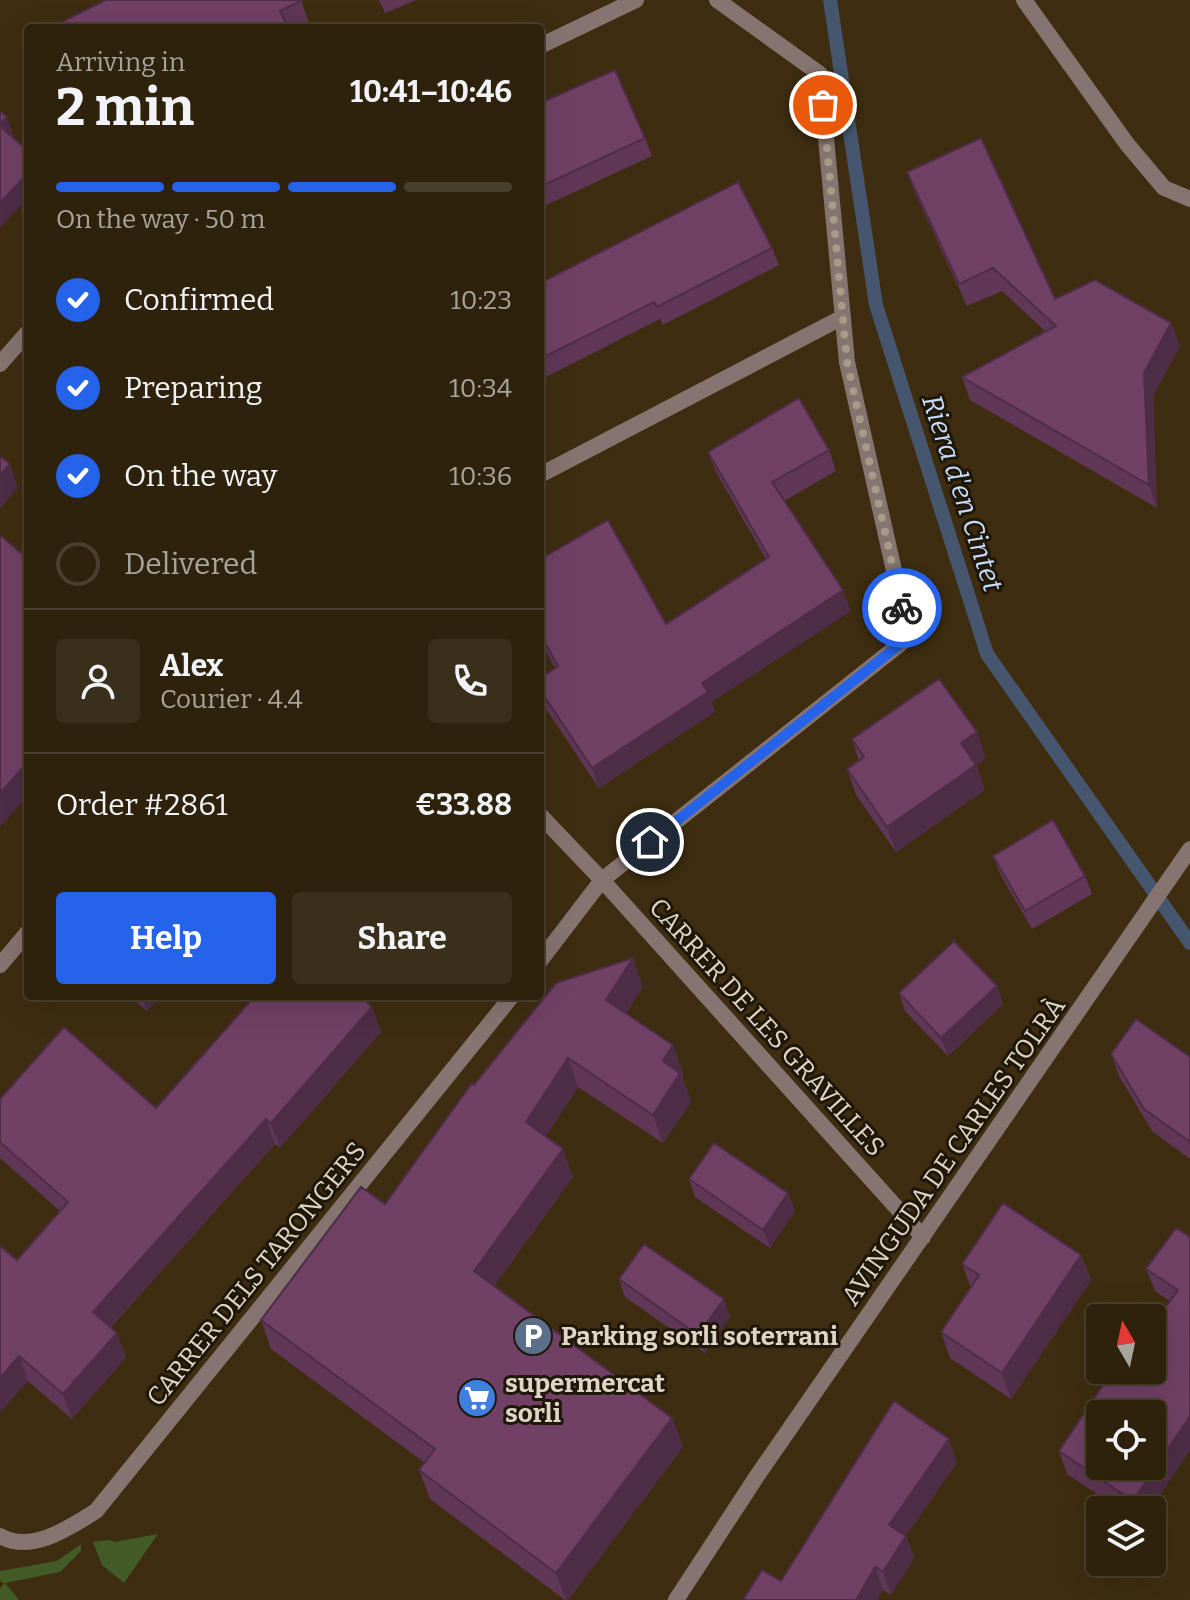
<!DOCTYPE html>
<meta charset="utf-8">
<style>
body{margin:0;font-family:Bitter,serif;background:#3a2f1a;color:#f1f3f6;height:100vh;display:flex;flex-direction:column;font-size:30px;white-space:nowrap}
*{box-sizing:border-box;margin:0}
p{font-size:26px;color:#a7a49d}
.icon{flex:none;width:44px;height:44px;fill:none;stroke:currentColor;stroke-width:2;stroke-linecap:round;stroke-linejoin:round}
.map{position:relative;flex:1;overflow:hidden}
.sheet{position:absolute;left:24px;top:24px;width:520px;height:976px;display:flex;flex-direction:column;background:#2e220c;border-radius:8px;box-shadow:0 8px 32px #0002,0 0 0 2px #493f2d}
.sheet>*{flex:none}
.needle{width:52px;rotate:351deg}
.tools{position:absolute;left:1086px;top:1304px;display:grid;gap:16px}
.tools a{display:grid;place-items:center;width:80px;height:80px;border-radius:8px;background:#2e220c;box-shadow:0 8px 32px #0002,0 0 0 2px #493f2d;font-size:40px}
.pin{position:absolute;display:grid;place-items:center;width:68px;height:68px;color:#fff;margin:-34px;border:4px solid #fff;border-radius:50%;box-shadow:0 2px 8px #0007}
.courier{position:absolute;display:grid;place-items:center;width:80px;height:80px;margin:-40px;border:6px solid #2563eb;border-radius:50%;background:#fff;color:#222;box-shadow:0 2px 10px #0007}
.head em{font-style:normal;font-weight:700}
.head div{display:flex;flex-direction:column-reverse}
.head{display:flex;align-items:center;justify-content:space-between;height:136px;padding:0 32px}
h1{font-size:52px;font-weight:700;line-height:60px}
.bar{display:grid;grid-template-columns:repeat(4,1fr);gap:12px 8px;align-content:center;height:96px;padding:0 32px}
.bar i{height:10px;border-radius:6px;background:#493f2d}
.bar .current{background:#2563eb}
.bar p{grid-column:span 4}
.line{display:flex;align-items:center;gap:20px;padding:0 32px;border-top:2px solid #493f2d}
.line div{flex:1}
.round{display:grid;place-items:center;flex:none;width:84px;height:84px;border-radius:8px;background:#3a2f1a}
ol{padding:0 32px;list-style:none}
li{display:flex;align-items:center;gap:24px;height:88px}
li p{margin-inline-start:auto}
li .icon{padding:8px;border-radius:50%;background:#2563eb;color:#fff;stroke-width:4}
li:last-child{color:#a7a49d}
li i{width:44px;height:44px;border:4px solid #493f2d;border-radius:50%}
.action{display:flex;gap:16px;margin-top:auto;padding:16px 32px}
.action a{flex:1;height:92px;border-radius:8px;background:#2563eb;color:#fff;font-size:32px;font-weight:700;line-height:92px;text-align:center}
.action a+a{background:#3a2f1a;color:#f1f3f6}
.map>svg:first-child{display:block}
</style>
<div class="map">
<svg width="1190" height="1600" viewBox="0 0 1190 1600">
<rect width="100%" height="100%" fill="#3e2d10"/>
<path fill="#435c27" d="M 158,1534 L 124,1583 L 102,1565 L 93,1542 L 109,1540 L 115,1542 Z
M 81,1544 L 81,1551 L 60,1572 L 5,1583 L 19,1600 L 0,1600 L 0,1589 L 4,1583 L 0,1581 L 0,1571 L 57,1561 Z"/>
<g fill="none" stroke-linecap="round" stroke-linejoin="round">
<path stroke="#45566e" stroke-width="14" d="M 830,0 L 876,305 L 987,654 L 1190,943"/>
<path stroke="#867470" stroke-width="16" d="M 1024,0 L 1127,144 L 1164,188 L 1190,199
M 540,46 L 636,0
M 0,364 L 28,332
M 540,475 L 843,317
M 540,815 L 602,880 L 923,1237
M 540,961 L 602,880 L 909,637 L 847,362 L 820,74 L 717,0
M 0,965 L 28,932
M 0,1536 C 31,1554 69,1528 96,1511 L 512,996
M 676,1600 L 757,1476 L 1190,849"/>
</g>
<path fill="#603757" d="M 301,0 L 309,23 L 299,28 L 54,28 Z
M 379,0 L 416,0 L 385,13 Z
M 540,103 L 645,138 L 652,156 L 540,208 Z
M 907,172 L 1055,299 L 1171,323 L 1180,346 L 1153,396 L 1157,508 L 970,400 L 962,377 L 1045,331 L 1002,291 L 967,306 L 916,195 Z
M 772,248 L 779,265 L 663,325 L 660,319 L 540,380 L 540,283 Z
M 829,450 L 836,471 L 784,501 L 851,611 L 711,702 L 715,712 L 599,788 L 542,703 L 540,696 L 540,678 L 555,668 L 540,641 L 540,546 L 546,556 L 666,624 L 766,559 L 716,472 L 708,452 Z
M 852,739 L 986,758 L 976,765 L 985,790 L 896,852 L 856,795 L 847,769 L 859,761 Z
M 993,856 L 1085,876 L 1092,894 L 1032,929 L 1000,874 Z
M 997,986 L 1003,1004 L 948,1056 L 905,1011 L 899,993 Z
M 643,987 L 626,1013 L 673,1045 L 683,1074 L 682,1076 L 691,1102 L 663,1143 L 578,1087 L 546,1136 L 573,1177 L 494,1286 L 672,1418 L 683,1447 L 568,1600 L 565,1600 L 430,1499 L 419,1470 L 425,1463 L 271,1349 L 261,1320 L 385,1204 L 474,1085 Z
M 129,996 L 160,996 L 147,1011 Z
M 255,996 L 372,996 L 367,1002 L 372,1007 L 381,1032 L 280,1148 L 275,1144 L 111,1327 L 117,1333 L 126,1357 L 72,1419 L 28,1381 L 0,1412 L 17,1260 L 60,1211 L 0,1158 L 0,1099 L 156,1108 Z
M 1111,1054 L 1190,1057 L 1190,1159 L 1152,1131 L 1119,1076 Z
M 689,1179 L 788,1193 L 795,1211 L 770,1248 L 695,1197 Z
M 1190,1237 L 1190,1450 L 1150,1510 L 1121,1510 L 1067,1474 L 1059,1451 L 1152,1370 L 1170,1301 L 1155,1291 L 1146,1269 Z
M 1081,1255 L 1091,1280 L 1011,1399 L 950,1358 L 941,1332 L 971,1288 L 962,1264 Z
M 619,1279 L 730,1317 L 705,1353 L 625,1297 Z
M 957,1462 L 906,1536 L 914,1558 L 891,1595 L 883,1590 L 877,1600 L 743,1600 L 781,1581 Z"/>
<path fill="#4e2d47" d="M 7,117 L 13,135 L 6,143 L 0,124 Z
M 28,173 L 28,198 L 0,228 L 0,203 Z
M 1171,323 L 1180,346 L 1153,396 L 1157,508 L 1149,485 L 1144,373 Z
M 10,464 L 18,488 L 0,509 L 0,475 Z
M 843,590 L 851,611 L 711,702 L 715,712 L 599,788 L 592,768 L 702,683 Z
M 977,732 L 986,758 L 976,765 L 985,790 L 896,852 L 887,827 L 961,743 Z
M 28,762 L 28,796 L 0,827 L 0,793 Z
M 633,958 L 643,987 L 616,1028 L 606,1000 Z
M 997,986 L 1003,1004 L 948,1056 L 941,1038 Z
M 141,996 L 160,996 L 147,1011 Z
M 353,996 L 372,996 L 358,1012 Z
M 372,1007 L 381,1032 L 280,1148 L 271,1123 Z
M 673,1045 L 683,1074 L 682,1076 L 691,1102 L 663,1143 L 653,1115 L 663,1061 Z
M 568,1058 L 578,1087 L 536,1151 L 526,1122 Z
M 266,1119 L 275,1144 L 102,1336 L 93,1312 Z
M 563,1149 L 573,1177 L 484,1299 L 474,1271 Z
M 788,1193 L 795,1211 L 770,1248 L 763,1230 Z
M 1081,1255 L 1091,1280 L 1011,1399 L 1002,1373 Z
M 724,1299 L 730,1317 L 705,1353 L 698,1335 Z
M 117,1333 L 126,1357 L 72,1419 L 63,1394 Z
M 19,1356 L 28,1381 L 0,1412 L 0,1378 Z
M 1190,1416 L 1190,1450 L 1150,1510 L 1136,1510 L 1133,1501 Z
M 672,1418 L 683,1447 L 568,1600 L 566,1600 L 556,1573 Z
M 949,1439 L 957,1462 L 906,1536 L 914,1558 L 891,1595 L 883,1572 L 889,1525 Z
M 875,1567 L 883,1590 L 877,1600 L 856,1600 Z"/>
<path fill="#704065" stroke="#4e2d47" stroke-width="2" fill-rule="evenodd" d="M 106,0 L 301,0 L 301,1 L 280,11 L 286,23 L 275,28 L 54,28 L 53,26 Z
M 615,70 L 645,138 L 540,187 L 540,103 Z
M 0,111 L 7,117 L 0,124 Z
M 0,126 L 28,151 L 28,173 L 0,203 Z
M 981,138 L 1055,299 L 1095,280 L 1171,323 L 1144,373 L 1149,485 L 962,377 L 1056,326 L 993,268 L 959,284 L 907,172 Z
M 738,182 L 772,248 L 657,307 L 654,302 L 540,359 L 540,283 Z
M 799,398 L 829,450 L 772,482 L 843,590 L 702,683 L 708,692 L 592,768 L 540,690 L 540,678 L 558,666 L 540,634 L 540,546 L 546,556 L 608,520 L 666,624 L 769,557 L 708,452 Z
M 0,456 L 10,464 L 0,475 Z
M 0,535 L 28,559 L 28,762 L 0,793 Z
M 939,679 L 977,732 L 961,743 L 976,765 L 887,827 L 847,769 L 864,757 L 852,739 Z
M 1053,820 L 1085,876 L 1025,911 L 993,856 Z
M 954,941 L 997,986 L 941,1038 L 899,993 Z
M 633,958 L 606,1000 L 673,1045 L 663,1061 L 680,1073 L 653,1115 L 568,1058 L 526,1122 L 563,1149 L 474,1271 L 672,1418 L 556,1573 L 419,1470 L 435,1449 L 261,1320 L 361,1187 L 385,1204 L 472,1083 L 474,1085 L 556,983 Z
M 255,996 L 360,996 L 372,1007 L 271,1123 L 266,1119 L 93,1312 L 117,1333 L 63,1394 L 19,1356 L 0,1378 L 0,1246 L 17,1260 L 68,1202 L 0,1142 L 0,1099 L 64,1027 L 156,1108 Z
M 1136,1019 L 1190,1057 L 1190,1142 L 1144,1109 L 1111,1054 Z
M 714,1143 L 788,1193 L 763,1230 L 689,1179 Z
M 1003,1203 L 1081,1255 L 1002,1373 L 941,1332 L 979,1275 L 962,1264 Z
M 1176,1228 L 1190,1237 L 1190,1416 L 1133,1501 L 1059,1451 L 1113,1370 L 1152,1370 L 1152,1326 L 1178,1290 L 1146,1269 ZM 1100,1414 L 1152,1414 L 1152,1466 L 1100,1466 Z
M 644,1244 L 724,1299 L 698,1335 L 619,1279 Z
M 894,1401 L 949,1439 L 889,1525 L 906,1536 L 883,1572 L 875,1567 L 856,1600 L 743,1600 L 762,1570 L 781,1581 Z"/>
<g fill="none" stroke-linecap="round" stroke-linejoin="round">
<path stroke="#a79a86" stroke-width="8" stroke-dasharray="0 14.4" d="M 823,105 L 847,362 L 902,608"/>
<path stroke="#2563eb" stroke-width="10" d="M 650,842 L 909,637 L 902,608"/>
</g>
<defs>
<symbol id="parking-disc" viewBox="-11 -11 22 22"><circle r="9.5" fill="#5c6f8a" stroke="#1e170a"/><path d="M-3.5-5.5H1a3.5 3.5 0 0 1 0 7H-1V5.5H-3.5ZM-1-3.4V-.6H.8a1.4 1.4 0 0 0 0-2.8Z" fill="#fff"/></symbol>
<symbol id="supermarket-disc" viewBox="-11 -11 22 22"><circle r="9.5" fill="#3f7fe0" stroke="#1e170a"/><path d="M-6-5.5h2.5l.6 2H6L4.5 2H-2.5L-4.4-4H-6ZM-1.5 3.2a1.3 1.3 0 1 0 .1 0ZM3 3.2a1.3 1.3 0 1 0 .1 0Z" fill="#fff"/></symbol>
</defs>
<g fill-rule="evenodd">
<use href="#parking-disc" x="511" y="1314" width="44" height="44"/>
<use href="#supermarket-disc" x="455" y="1376" width="44" height="44"/>
</g>
<g text-anchor="middle" stroke-width="6" stroke-linejoin="round" paint-order="stroke">
<g font-size="26" fill="#e0d5c5" stroke="#1e170a">
<text transform="translate(767 1027) rotate(48)" y="9">CARRER DE LES GRAVILLES</text>
<text transform="translate(953 1151) rotate(-55)" y="9">AVINGUDA DE CARLES TOLRÀ</text>
<text transform="translate(256 1274) rotate(-51)" y="9">CARRER DELS TARONGERS</text>
</g>
<g font-size="26" font-weight="bold" fill="#e0d5c5" stroke="#1e170a" text-anchor="start">
<text x="561" y="1345">Parking sorli soterrani</text>
<text x="505" y="1392">supermercat<tspan x="505" dy="30">sorli</tspan></text>
</g>
<g font-size="28" font-style="italic" fill="#c8dcf9" stroke="#1e170a">
<text transform="translate(963 493) rotate(72)" y="10">Riera d'en Cintet</text>
</g>
</g>
</svg>
<div class="tools">
<a><svg class="needle" viewBox="-14 -14 28 28"><path d="M0-13l5 13h-10z" fill="#e53935"/><path d="M0 13l5-13h-10z" fill="#a7a49d"/></svg></a>
<a><svg class="icon" aria-label="locate" viewBox="0 0 24 24"><circle cx="12" cy="12" r="6"/><path d="M12 2v4M12 18v4M2 12h4M18 12h4"/></svg></a>
<a><svg class="icon" aria-label="layers" viewBox="0 0 24 24"><path d="M12 4l9 5-9 5-9-5zM3 14l9 5 9-5"/></svg></a>
</div>
<div class="pin" style="left:823px;top:105px;background:#ea580c"><svg class="icon" aria-label="bag" viewBox="0 0 24 24"><path d="M5 8h14l-1 12H6zM9 8a3 3 0 0 1 6 0"/></svg></div>
<div class="pin" style="left:650px;top:842px;background:#1f2937"><svg class="icon" aria-label="home" viewBox="0 0 24 24"><path d="M3 11l9-7 9 7M6 9v11h12V9"/></svg></div>
<div class="courier" style="left:902px;top:608px"><svg class="icon" aria-label="bike" viewBox="0 0 24 24"><circle cx="6" cy="16" r="4"/><circle cx="18" cy="16" r="4"/><path d="M6 16l4-8h5l3 8M10 8l3 8H6M13 5h3"/></svg></div>
<section class="sheet">
<div class="head"><div><h1>2 min</h1><p>Arriving in</p></div><em>10:41–10:46</em></div>
<div class="bar"><i class="current"></i><i class="current"></i><i class="current"></i><i></i><p>On the way · 50 m</p></div>
<ol>
<li><svg class="icon" aria-label="check" viewBox="0 0 24 24"><path d="M5 12l5 5 9-10"/></svg>Confirmed<p>10:23</p></li>
<li><svg class="icon" aria-label="check" viewBox="0 0 24 24"><path d="M5 12l5 5 9-10"/></svg>Preparing<p>10:34</p></li>
<li><svg class="icon" aria-label="check" viewBox="0 0 24 24"><path d="M5 12l5 5 9-10"/></svg>On the way<p>10:36</p></li>
<li><i></i>Delivered</li>
</ol>
<div class="line" style="height:144px"><a class="round"><svg class="icon" aria-label="person" viewBox="0 0 24 24"><circle cx="12" cy="8" r="4"/><path d="M4 21q1-7 8-7t8 7"/></svg></a><div><b>Alex</b><p>Courier · 4.4</p></div><a class="round"><svg class="icon" aria-label="phone" viewBox="0 0 24 24"><path d="M5 4h4l2 5-3 2q2 4 5 5l2-3 5 2v4C11 20 4 13 5 4z"/></svg></a></div>
<div class="line" style="height:104px"><div>Order #2861</div><b>€33.88</b></div>
<div class="action"><a>Help</a><a>Share</a></div>
</section>
</div>
